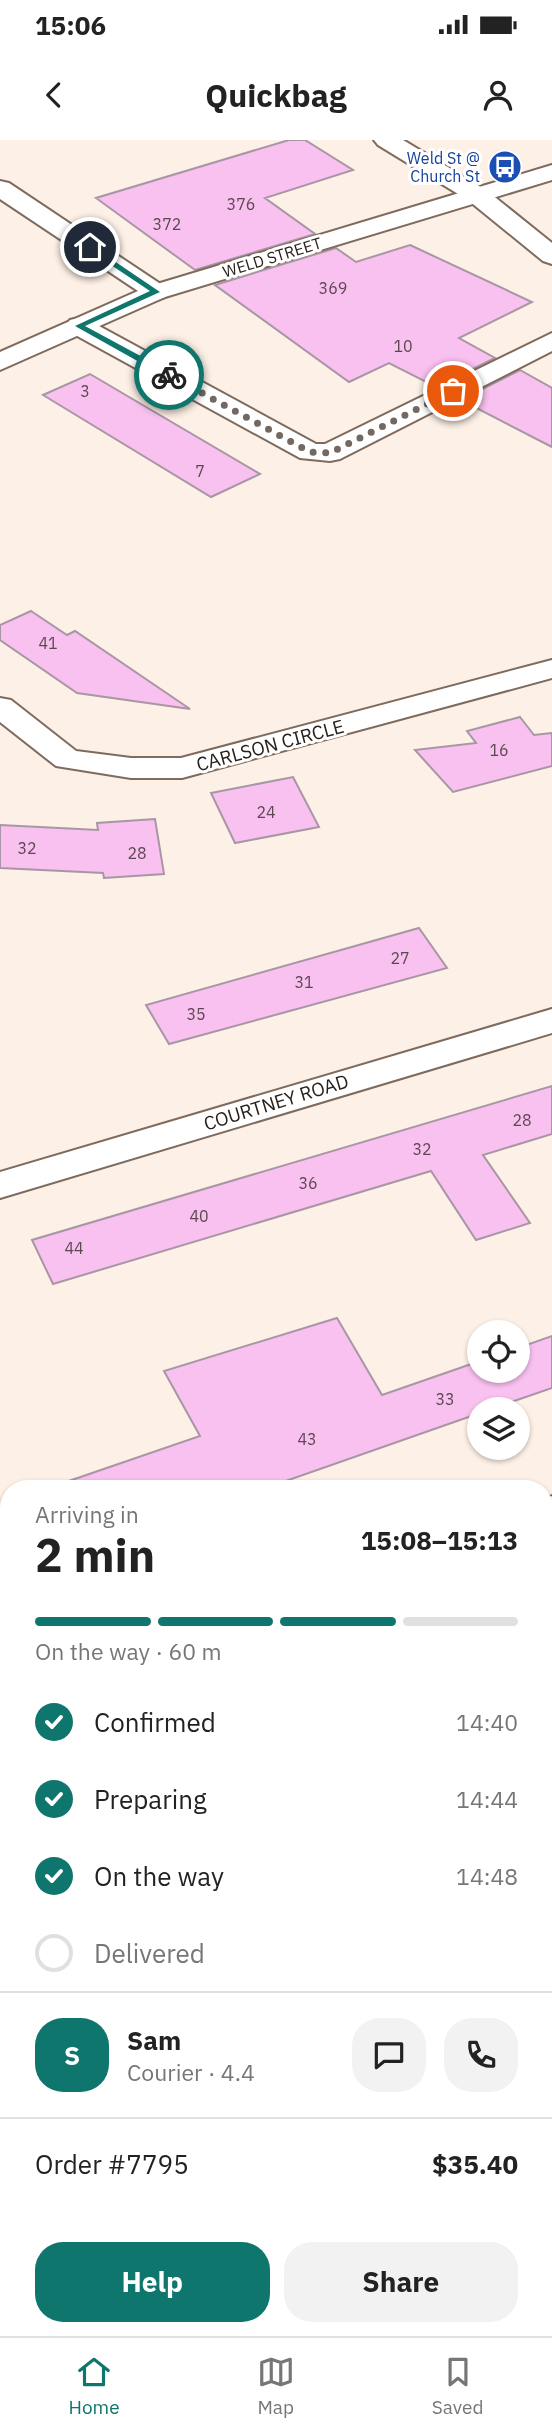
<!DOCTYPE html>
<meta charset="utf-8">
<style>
body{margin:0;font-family:"IBM Plex Sans",sans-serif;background:#f2f2f2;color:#222;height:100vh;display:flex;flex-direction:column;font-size:26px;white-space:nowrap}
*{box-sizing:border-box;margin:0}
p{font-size:23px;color:#767676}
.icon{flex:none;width:38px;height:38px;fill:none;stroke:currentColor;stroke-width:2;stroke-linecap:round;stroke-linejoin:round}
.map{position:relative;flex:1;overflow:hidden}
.details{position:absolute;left:0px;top:1340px;width:553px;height:856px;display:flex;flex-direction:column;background:#fff;border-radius:28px 28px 0 0;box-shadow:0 2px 5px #0004}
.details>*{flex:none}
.tools{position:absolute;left:467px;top:1180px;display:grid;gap:14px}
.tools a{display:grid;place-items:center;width:63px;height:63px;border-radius:50%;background:#fff;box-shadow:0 2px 5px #0004;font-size:35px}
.pin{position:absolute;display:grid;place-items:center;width:60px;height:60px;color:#fff;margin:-30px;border:4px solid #fff;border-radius:50%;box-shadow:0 2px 7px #0007}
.courier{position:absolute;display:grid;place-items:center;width:70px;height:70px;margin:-35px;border:5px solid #0f766e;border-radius:50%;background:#fff;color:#222;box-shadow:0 2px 9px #0007}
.summary em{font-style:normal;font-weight:700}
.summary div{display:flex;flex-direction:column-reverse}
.summary{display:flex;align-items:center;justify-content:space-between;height:119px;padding:0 35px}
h1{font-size:46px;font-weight:700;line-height:52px}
.bar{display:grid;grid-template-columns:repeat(4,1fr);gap:10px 7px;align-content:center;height:84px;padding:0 35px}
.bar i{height:9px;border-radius:5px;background:#e0e0e0}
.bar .selected{background:#0f766e}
.bar p{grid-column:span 4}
.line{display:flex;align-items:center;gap:18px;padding:0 35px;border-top:2px solid #e0e0e0}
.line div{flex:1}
.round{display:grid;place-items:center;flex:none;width:74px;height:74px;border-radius:28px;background:#f2f2f2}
ol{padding:0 35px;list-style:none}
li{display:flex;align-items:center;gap:21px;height:77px}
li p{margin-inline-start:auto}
li .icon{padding:7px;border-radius:50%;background:#0f766e;color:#fff;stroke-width:4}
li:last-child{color:#767676}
li i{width:38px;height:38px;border:4px solid #e0e0e0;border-radius:50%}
.button{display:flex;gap:14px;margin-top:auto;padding:14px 35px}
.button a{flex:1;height:80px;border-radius:28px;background:#0f766e;color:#fff;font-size:28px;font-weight:700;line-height:80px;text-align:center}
.button a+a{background:#f2f2f2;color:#222}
.status{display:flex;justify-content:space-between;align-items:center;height:49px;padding:0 35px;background:#fff;direction:ltr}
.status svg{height:19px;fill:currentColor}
header{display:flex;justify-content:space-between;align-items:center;height:91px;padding:0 35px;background:#fff;font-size:32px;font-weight:700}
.tab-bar{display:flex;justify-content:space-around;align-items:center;height:98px;border-top:2px solid #e0e0e0;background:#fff;font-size:19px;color:#767676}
.tab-bar a{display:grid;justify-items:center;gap:4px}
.tab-bar .selected{color:#0f766e}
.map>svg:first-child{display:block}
</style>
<div class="status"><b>15:06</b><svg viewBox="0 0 49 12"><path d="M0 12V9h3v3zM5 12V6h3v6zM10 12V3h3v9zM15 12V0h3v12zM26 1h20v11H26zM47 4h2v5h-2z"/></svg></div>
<header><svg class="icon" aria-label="back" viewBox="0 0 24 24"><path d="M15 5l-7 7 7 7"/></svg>Quickbag<svg class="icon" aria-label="person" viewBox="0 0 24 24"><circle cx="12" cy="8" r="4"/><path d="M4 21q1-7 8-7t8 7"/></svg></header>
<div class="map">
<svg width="552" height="2196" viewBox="0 0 552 2196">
<rect width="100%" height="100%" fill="#fdf0e6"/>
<path fill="#f8c1ef" stroke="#a996a5" stroke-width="2" d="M 289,0 L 305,0 L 353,30 L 265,58 L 315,94 L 195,130 L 96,58 Z
M 410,105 L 532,162 L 459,198 L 495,218 L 436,247 L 389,223 L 349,242 L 215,145 L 336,108 L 356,122 Z
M 520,230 L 552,248 L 552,307 L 461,260 Z
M 90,234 L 260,334 L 211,357 L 43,255 Z
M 31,471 L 67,495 L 75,491 L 190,569 L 77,553 L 0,500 L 0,485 Z
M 520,577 L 534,595 L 552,593 L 552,626 L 453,652 L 415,610 L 476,603 L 467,591 Z
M 293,637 L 319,687 L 235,703 L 211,653 Z
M 155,679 L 164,734 L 104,738 L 103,733 L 0,728 L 0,685 L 98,690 L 97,683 Z
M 419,788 L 447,828 L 169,904 L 146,865 Z
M 552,946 L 552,994 L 483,1015 L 530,1083 L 476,1100 L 431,1031 L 53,1144 L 32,1100 Z
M 337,1178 L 382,1255 L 480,1221 L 480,1230 L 518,1230 L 518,1208 L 552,1196 L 552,1248 L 491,1269 L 480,1269 L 480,1273 L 263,1349 L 68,1349 L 66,1342 L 200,1296 L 164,1231 Z"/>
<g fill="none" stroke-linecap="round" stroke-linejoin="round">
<defs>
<path id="street" d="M 374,0 L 403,0 L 486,50 L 552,103 L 552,124 L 543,121 L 468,60 L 378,5 Z
M 0,41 L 9,43 L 165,147 L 169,152 L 165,157 L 156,160 L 147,157 L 0,59 Z
M 79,178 L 88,180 L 316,304 L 325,304 L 552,193 L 552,211 L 340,319 L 330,321 L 300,318 L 70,192 L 66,186 L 70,180 Z
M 552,520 L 552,538 L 182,638 L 131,638 L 56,626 L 0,582 L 0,558 L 11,560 L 76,611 L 131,618 L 181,618 Z
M 552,869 L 552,893 L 0,1058 L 0,1032 Z
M 552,1356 L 552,1390 L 544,1393 L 544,1359 Z
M 9,1538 L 9,1576 L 0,1579 L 0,1541 Z
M 14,2188 L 82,2188 L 78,2196 L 10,2196 Z
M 209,2188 L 262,2188 L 266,2196 L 212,2196 Z"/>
<path id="secondary" d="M 552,25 L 552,40 L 165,157 L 0,230 L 0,212 L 147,147 Z"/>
<path id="highway" d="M 552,1771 L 552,1813 L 544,1815 L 544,1773 Z
M 9,1935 L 9,1981 L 0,1984 L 0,1938 Z
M 552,1978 L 552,2026 L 544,2029 L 544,1981 Z
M 9,2148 L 9,2188 L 30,2188 L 28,2193 L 19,2196 L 0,2196 L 0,2150 Z"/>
</defs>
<use href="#street" stroke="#7e6b5d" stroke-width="4"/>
<use href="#secondary" stroke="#7e6b5d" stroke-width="4"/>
<use href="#highway" stroke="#7e6b5d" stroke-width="4"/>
<use href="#street" fill="#fff" fill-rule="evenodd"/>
<use href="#secondary" fill="#fff" fill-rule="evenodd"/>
<use href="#highway" fill="#fff" fill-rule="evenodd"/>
</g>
<path fill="#0f766e" d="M 87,106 L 92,106 L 160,152 L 85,186 L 172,233 L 172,237 L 166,237 L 75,186 L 150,151 L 87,109 Z"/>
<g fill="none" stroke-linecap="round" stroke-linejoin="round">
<path stroke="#736962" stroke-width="7" stroke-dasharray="0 12.6" d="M 169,235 L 310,312 L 330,313 L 453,251"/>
</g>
<defs>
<symbol id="bus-disc" viewBox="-11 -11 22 22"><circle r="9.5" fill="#1a4fb4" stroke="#fff"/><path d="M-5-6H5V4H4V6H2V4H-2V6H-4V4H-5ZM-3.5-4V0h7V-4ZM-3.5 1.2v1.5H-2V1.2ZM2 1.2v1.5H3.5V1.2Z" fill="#fff"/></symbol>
</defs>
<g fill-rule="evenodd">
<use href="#bus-disc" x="486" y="8" width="38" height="38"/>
</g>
<g text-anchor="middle" stroke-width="6" stroke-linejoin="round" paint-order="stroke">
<g font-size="16" fill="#164399" stroke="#fff" text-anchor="end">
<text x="480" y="24">Weld St @<tspan x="480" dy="18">Church St</tspan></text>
</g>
<g font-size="16" fill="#5c4850">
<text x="241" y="70">376</text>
<text x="167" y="90">372</text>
<text x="333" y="154">369</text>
<text x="403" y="212">10</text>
<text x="85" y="257">3</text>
<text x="200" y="337">7</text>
<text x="48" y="509">41</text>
<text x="499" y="616">16</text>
<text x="266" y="678">24</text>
<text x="27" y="714">32</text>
<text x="137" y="719">28</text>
<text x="400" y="824">27</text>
<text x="304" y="848">31</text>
<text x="196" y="880">35</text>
<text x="522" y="986">28</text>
<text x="422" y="1015">32</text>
<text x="308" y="1049">36</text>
<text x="199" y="1082">40</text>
<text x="74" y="1114">44</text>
<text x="445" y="1265">33</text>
<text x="307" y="1305">43</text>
</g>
<g font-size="16" fill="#28201b" stroke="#fff">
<text transform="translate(272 117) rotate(-17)" y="6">WELD STREET</text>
</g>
<g font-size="19" fill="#28201b" stroke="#fff">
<text transform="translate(270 605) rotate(-15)" y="7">CARLSON CIRCLE</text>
<text transform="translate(276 962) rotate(-17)" y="7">COURTNEY ROAD</text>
</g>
</g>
</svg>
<div class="tools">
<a><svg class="icon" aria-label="locate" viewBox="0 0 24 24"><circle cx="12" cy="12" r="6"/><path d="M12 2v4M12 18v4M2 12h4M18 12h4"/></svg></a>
<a><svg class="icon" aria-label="layers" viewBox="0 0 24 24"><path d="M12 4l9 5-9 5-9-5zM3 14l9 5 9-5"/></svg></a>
</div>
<div class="pin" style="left:453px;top:251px;background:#ea580c"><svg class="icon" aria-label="bag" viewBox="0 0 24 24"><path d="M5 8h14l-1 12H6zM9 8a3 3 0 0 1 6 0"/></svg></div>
<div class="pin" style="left:90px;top:107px;background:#1f2937"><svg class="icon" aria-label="home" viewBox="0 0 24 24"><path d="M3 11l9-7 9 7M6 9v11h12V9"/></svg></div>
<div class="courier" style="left:169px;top:235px"><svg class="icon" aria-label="bike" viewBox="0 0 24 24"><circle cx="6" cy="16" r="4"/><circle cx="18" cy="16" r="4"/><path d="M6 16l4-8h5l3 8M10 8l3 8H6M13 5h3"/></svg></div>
<section class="details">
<div class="summary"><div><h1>2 min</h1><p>Arriving in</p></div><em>15:08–15:13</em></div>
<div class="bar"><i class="selected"></i><i class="selected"></i><i class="selected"></i><i></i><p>On the way · 60 m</p></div>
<ol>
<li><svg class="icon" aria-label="check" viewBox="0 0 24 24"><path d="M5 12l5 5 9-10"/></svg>Confirmed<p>14:40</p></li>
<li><svg class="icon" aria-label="check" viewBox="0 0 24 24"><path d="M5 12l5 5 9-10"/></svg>Preparing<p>14:44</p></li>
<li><svg class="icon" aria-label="check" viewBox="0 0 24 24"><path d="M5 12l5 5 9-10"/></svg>On the way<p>14:48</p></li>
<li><i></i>Delivered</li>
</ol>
<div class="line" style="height:126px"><b class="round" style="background:#0f766e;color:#fff">S</b><div><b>Sam</b><p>Courier · 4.4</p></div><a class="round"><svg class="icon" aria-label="chat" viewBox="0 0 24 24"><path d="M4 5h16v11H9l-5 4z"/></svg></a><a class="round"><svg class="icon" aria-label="phone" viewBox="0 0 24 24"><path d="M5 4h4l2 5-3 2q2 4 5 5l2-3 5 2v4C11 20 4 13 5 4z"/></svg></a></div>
<div class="line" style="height:91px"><div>Order #7795</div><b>$35.40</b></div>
<div class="button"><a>Help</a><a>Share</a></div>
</section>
</div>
<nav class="tab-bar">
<a class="selected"><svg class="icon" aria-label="home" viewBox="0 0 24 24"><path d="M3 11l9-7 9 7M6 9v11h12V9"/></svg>Home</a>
<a><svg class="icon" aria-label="map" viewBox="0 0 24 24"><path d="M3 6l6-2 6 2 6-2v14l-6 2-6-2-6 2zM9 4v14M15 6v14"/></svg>Map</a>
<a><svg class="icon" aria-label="saved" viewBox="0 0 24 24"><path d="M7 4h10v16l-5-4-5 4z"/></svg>Saved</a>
</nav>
